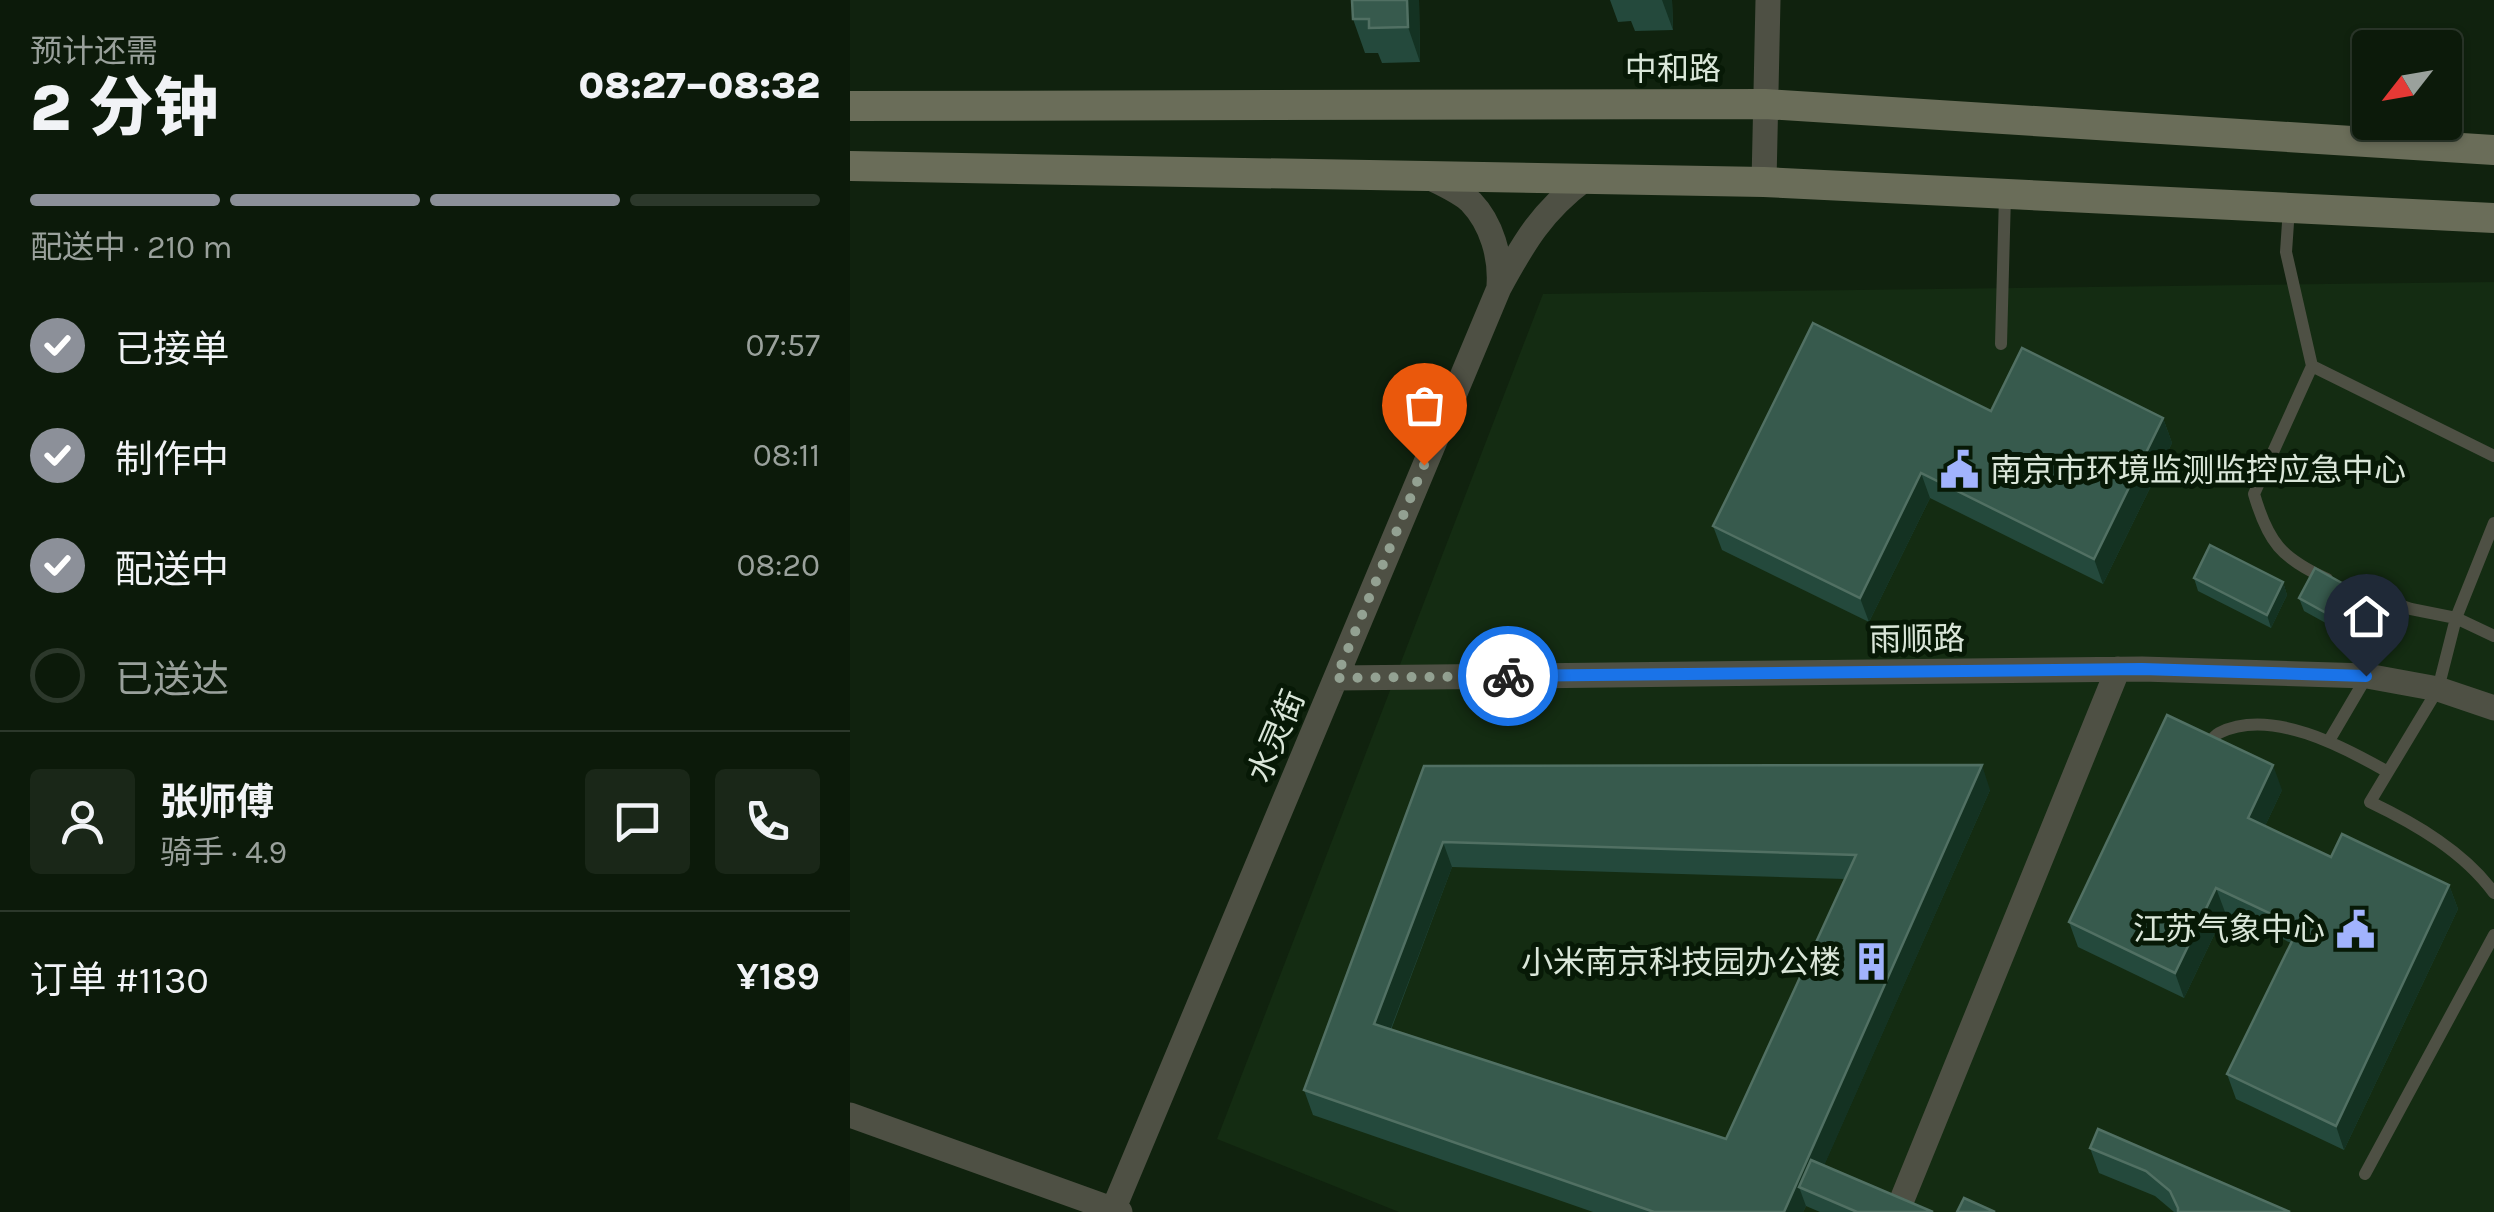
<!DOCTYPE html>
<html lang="zh">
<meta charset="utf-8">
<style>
body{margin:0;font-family:Karla,"Noto Sans SC",sans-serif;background:#1a2718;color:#f1f3f6;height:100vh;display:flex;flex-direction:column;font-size:38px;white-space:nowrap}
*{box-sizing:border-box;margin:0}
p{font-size:32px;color:#9aa19c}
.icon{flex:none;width:55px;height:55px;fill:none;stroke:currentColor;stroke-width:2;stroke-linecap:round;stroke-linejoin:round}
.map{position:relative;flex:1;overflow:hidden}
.sheet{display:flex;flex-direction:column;background:#0c1a0a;width:850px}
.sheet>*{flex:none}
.needle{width:65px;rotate:239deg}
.tools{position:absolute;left:1502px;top:30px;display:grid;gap:20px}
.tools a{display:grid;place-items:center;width:110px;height:110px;border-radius:10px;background:#0c1a0a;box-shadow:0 2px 8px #0004,0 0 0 2px #2c382b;font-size:50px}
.pin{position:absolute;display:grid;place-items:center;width:85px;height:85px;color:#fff;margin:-102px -42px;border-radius:50% 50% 50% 0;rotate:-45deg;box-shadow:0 0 10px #0007}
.pin .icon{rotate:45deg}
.courier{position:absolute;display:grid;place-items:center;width:100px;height:100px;margin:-50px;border:8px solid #1a73e8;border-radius:50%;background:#fff;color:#222;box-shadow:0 2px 12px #0007}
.summary em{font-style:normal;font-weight:800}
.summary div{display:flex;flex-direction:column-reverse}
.summary{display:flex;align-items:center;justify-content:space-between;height:170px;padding:0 30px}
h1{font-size:65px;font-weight:800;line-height:75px}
.bar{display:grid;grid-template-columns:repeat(4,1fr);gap:15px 10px;align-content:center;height:120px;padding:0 30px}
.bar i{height:12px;border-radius:8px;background:#2c382b}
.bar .current{background:#8c9099}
.bar p{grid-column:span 4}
.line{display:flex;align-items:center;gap:25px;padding:0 30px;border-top:2px solid #2c382b}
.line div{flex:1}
.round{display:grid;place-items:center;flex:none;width:105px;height:105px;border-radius:10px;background:#1a2718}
ol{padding:0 30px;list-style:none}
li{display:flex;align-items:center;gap:30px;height:110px}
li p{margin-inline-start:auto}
li .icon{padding:10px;border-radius:50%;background:#8c9099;color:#fff;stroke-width:4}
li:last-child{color:#9aa19c}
li i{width:55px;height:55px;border:5px solid #2c382b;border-radius:50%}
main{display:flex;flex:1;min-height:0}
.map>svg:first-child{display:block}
</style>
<main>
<section class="sheet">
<div class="summary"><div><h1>2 分钟</h1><p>预计还需</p></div><em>08:27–08:32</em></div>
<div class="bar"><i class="current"></i><i class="current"></i><i class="current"></i><i></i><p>配送中 · 210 m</p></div>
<ol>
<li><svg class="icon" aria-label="check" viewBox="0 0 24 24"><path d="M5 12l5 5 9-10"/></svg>已接单<p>07:57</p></li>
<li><svg class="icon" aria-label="check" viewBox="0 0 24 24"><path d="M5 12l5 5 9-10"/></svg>制作中<p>08:11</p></li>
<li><svg class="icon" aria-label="check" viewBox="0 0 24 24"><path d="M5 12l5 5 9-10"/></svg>配送中<p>08:20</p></li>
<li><i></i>已送达</li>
</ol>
<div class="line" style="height:180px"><a class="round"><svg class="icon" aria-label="person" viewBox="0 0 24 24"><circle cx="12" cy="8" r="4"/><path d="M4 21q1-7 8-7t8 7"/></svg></a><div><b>张师傅</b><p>骑手 · 4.9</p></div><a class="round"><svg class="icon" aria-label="chat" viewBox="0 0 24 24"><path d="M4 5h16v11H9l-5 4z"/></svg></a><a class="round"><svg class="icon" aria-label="phone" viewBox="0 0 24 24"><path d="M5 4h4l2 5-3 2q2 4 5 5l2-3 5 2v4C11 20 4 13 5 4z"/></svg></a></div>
<div class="line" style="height:130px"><div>订单 #1130</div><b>¥189</b></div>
</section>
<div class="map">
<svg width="1644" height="1212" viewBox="0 0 1644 1212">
<rect width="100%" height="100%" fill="#10220e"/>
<path fill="#142c12" d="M 1644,282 L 1644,1212 L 549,1212 L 367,1139 L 693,294 Z"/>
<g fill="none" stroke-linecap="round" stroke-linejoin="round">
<path stroke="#4e5044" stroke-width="12" d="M 1439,208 L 1436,252 L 1462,366 L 1404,494 C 1418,542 1431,558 1477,579
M 1151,344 L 1155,195
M 1462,366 L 1644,456
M 1495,587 L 1561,609 L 1606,618 L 1644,636
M 1480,739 L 1517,676
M 1353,750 C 1358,745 1363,736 1369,733 C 1421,707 1494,747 1538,772 L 1520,802 C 1566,824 1614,852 1644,893
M 1538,772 L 1588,689 L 1606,618 L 1644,523
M 1515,1174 L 1644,935"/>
<path stroke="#4e5044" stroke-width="25" d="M 579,177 C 592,184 611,192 621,202 C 642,224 651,257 649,286
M 914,182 L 918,0
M 486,678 L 1292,669 L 1517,676 L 1588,689 L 1644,708
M 0,1115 L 270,1212
M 263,1210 L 649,288 C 674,242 692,211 735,179
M 1047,1212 L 1268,669"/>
<path stroke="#6a6d59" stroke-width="30" d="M 0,106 L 915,104 L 1644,150
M 0,166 L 914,182 L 1644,218"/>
</g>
<path fill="#24493c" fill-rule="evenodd" d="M 569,0 L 570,62 L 532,63 L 528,53 L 515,53 L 503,19 Z
M 760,0 L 822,0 L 823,30 L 785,31 L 781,21 L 768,22 Z
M 1141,411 L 1313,418 L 1322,443 L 1253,584 L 1080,498 L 1019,622 L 872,550 L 863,526 Z
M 1344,578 L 1433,582 L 1437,595 L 1421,628 L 1348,591 Z
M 1449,598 L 1533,606 L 1538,619 L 1521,648 L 1454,611 Z
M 574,766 L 1140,790 L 974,1165 L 1083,1212 L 970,1212 L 956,1206 L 953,1212 L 743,1212 L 463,1115 L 454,1090 ZM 602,867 L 995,879 L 876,1139 L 541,1030 Z
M 1432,790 L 1415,826 L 1481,857 L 1599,885 L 1608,909 L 1494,1150 L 1386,1099 L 1377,1074 L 1441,943 L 1375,912 L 1334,998 L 1228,947 L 1219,922 Z
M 1240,1148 L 1440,1212 L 1324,1212 L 1305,1196 L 1249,1173 Z"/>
<path fill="#143222" d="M 557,0 L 569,0 L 570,62 L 558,27 Z
M 812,0 L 822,0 L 823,30 Z
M 1313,418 L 1322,443 L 1253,584 L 1244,559 Z
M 1071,473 L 1080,498 L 1019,622 L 1010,598 Z
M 1433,582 L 1437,595 L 1421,628 L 1417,615 Z
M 1533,606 L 1538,619 L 1521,648 L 1516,635 Z
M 1132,765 L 1140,790 L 962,1193 L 949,1187 L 956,1206 L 953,1212 L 934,1212 Z
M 1423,765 L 1432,790 L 1407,843 L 1398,818 Z
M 593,842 L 602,867 L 533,1049 L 524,1024 Z
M 1599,885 L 1608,909 L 1494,1150 L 1486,1126 Z
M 1366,888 L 1375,912 L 1334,998 L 1325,973 Z"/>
<path fill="#375a4d" stroke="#517063" stroke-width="2.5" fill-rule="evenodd" d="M 502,0 L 557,0 L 558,27 L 519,28 L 519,19 L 503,19 Z
M 963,323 L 1141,411 L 1172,348 L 1313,418 L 1244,559 L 1071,473 L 1010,598 L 863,526 Z
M 1360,545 L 1433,582 L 1417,615 L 1344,578 Z
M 1465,568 L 1533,606 L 1516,635 L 1449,598 Z
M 1317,715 L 1423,765 L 1398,818 L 1481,857 L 1492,834 L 1599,885 L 1486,1126 L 1377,1074 L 1449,927 L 1366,888 L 1325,973 L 1219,922 Z
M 1132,765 L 934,1212 L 804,1212 L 454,1090 L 574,766 ZM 593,842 L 1006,855 L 876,1139 L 524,1024 Z
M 1248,1129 L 1440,1212 L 1328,1212 L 1328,1208 L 1320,1191 L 1296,1171 L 1240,1148 Z
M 961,1160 L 1083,1212 L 1007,1212 L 949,1187 Z
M 1114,1198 L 1145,1212 L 1107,1212 Z"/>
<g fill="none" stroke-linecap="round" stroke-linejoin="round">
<path stroke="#93a192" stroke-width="10" stroke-dasharray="0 18" d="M 574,465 L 486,678 L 658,676"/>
<path stroke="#1a73e8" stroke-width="12" d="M 658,676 L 1292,669 L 1516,676"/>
</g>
<defs>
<symbol id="civic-bare" viewBox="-9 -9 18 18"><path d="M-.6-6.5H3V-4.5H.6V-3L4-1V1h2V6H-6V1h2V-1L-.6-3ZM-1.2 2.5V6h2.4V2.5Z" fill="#a1b3fd" stroke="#071906" stroke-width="2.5" paint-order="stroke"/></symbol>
<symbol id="building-bare" viewBox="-9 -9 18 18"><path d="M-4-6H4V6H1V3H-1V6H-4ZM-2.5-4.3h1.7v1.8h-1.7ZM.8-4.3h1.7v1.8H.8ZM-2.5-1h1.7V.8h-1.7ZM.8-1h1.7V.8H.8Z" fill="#a1b3fd" stroke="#071906" stroke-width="2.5" paint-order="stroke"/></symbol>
</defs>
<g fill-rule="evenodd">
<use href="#civic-bare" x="1082" y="442" width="55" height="55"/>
<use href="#civic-bare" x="1478" y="902" width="55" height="55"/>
<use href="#building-bare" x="994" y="934" width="55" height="55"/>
</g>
<g text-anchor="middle" stroke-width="10" stroke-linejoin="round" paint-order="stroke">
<g font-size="32" fill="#dae6d9" stroke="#071906">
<text x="823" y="80">中和路</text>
<text transform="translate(1067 639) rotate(-1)" y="11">雨顺路</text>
<text transform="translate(426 736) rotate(-67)" y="11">水灵街</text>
</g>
<g font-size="32" fill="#dae6d9" stroke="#071906" text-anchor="end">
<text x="1140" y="481" text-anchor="start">南京市环境监测监控应急中心</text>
<text x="1475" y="940">江苏气象中心</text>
<text x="991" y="973">小米南京科技园办公楼</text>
</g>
</g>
</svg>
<div class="tools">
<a><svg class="needle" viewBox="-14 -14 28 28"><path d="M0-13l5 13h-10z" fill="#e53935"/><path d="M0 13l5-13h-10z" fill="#9aa19c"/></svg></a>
</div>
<div class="pin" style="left:574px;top:465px;background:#ea580c"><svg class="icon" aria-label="bag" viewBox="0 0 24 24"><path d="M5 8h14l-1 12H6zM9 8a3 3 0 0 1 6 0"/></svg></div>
<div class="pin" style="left:1516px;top:676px;background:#1f2937"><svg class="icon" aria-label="home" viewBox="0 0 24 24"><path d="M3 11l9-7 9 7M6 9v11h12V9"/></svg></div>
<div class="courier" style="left:658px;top:676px"><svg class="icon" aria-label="bike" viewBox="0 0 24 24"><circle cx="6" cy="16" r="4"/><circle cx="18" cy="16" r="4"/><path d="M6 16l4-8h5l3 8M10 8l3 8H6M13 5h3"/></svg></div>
</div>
</main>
